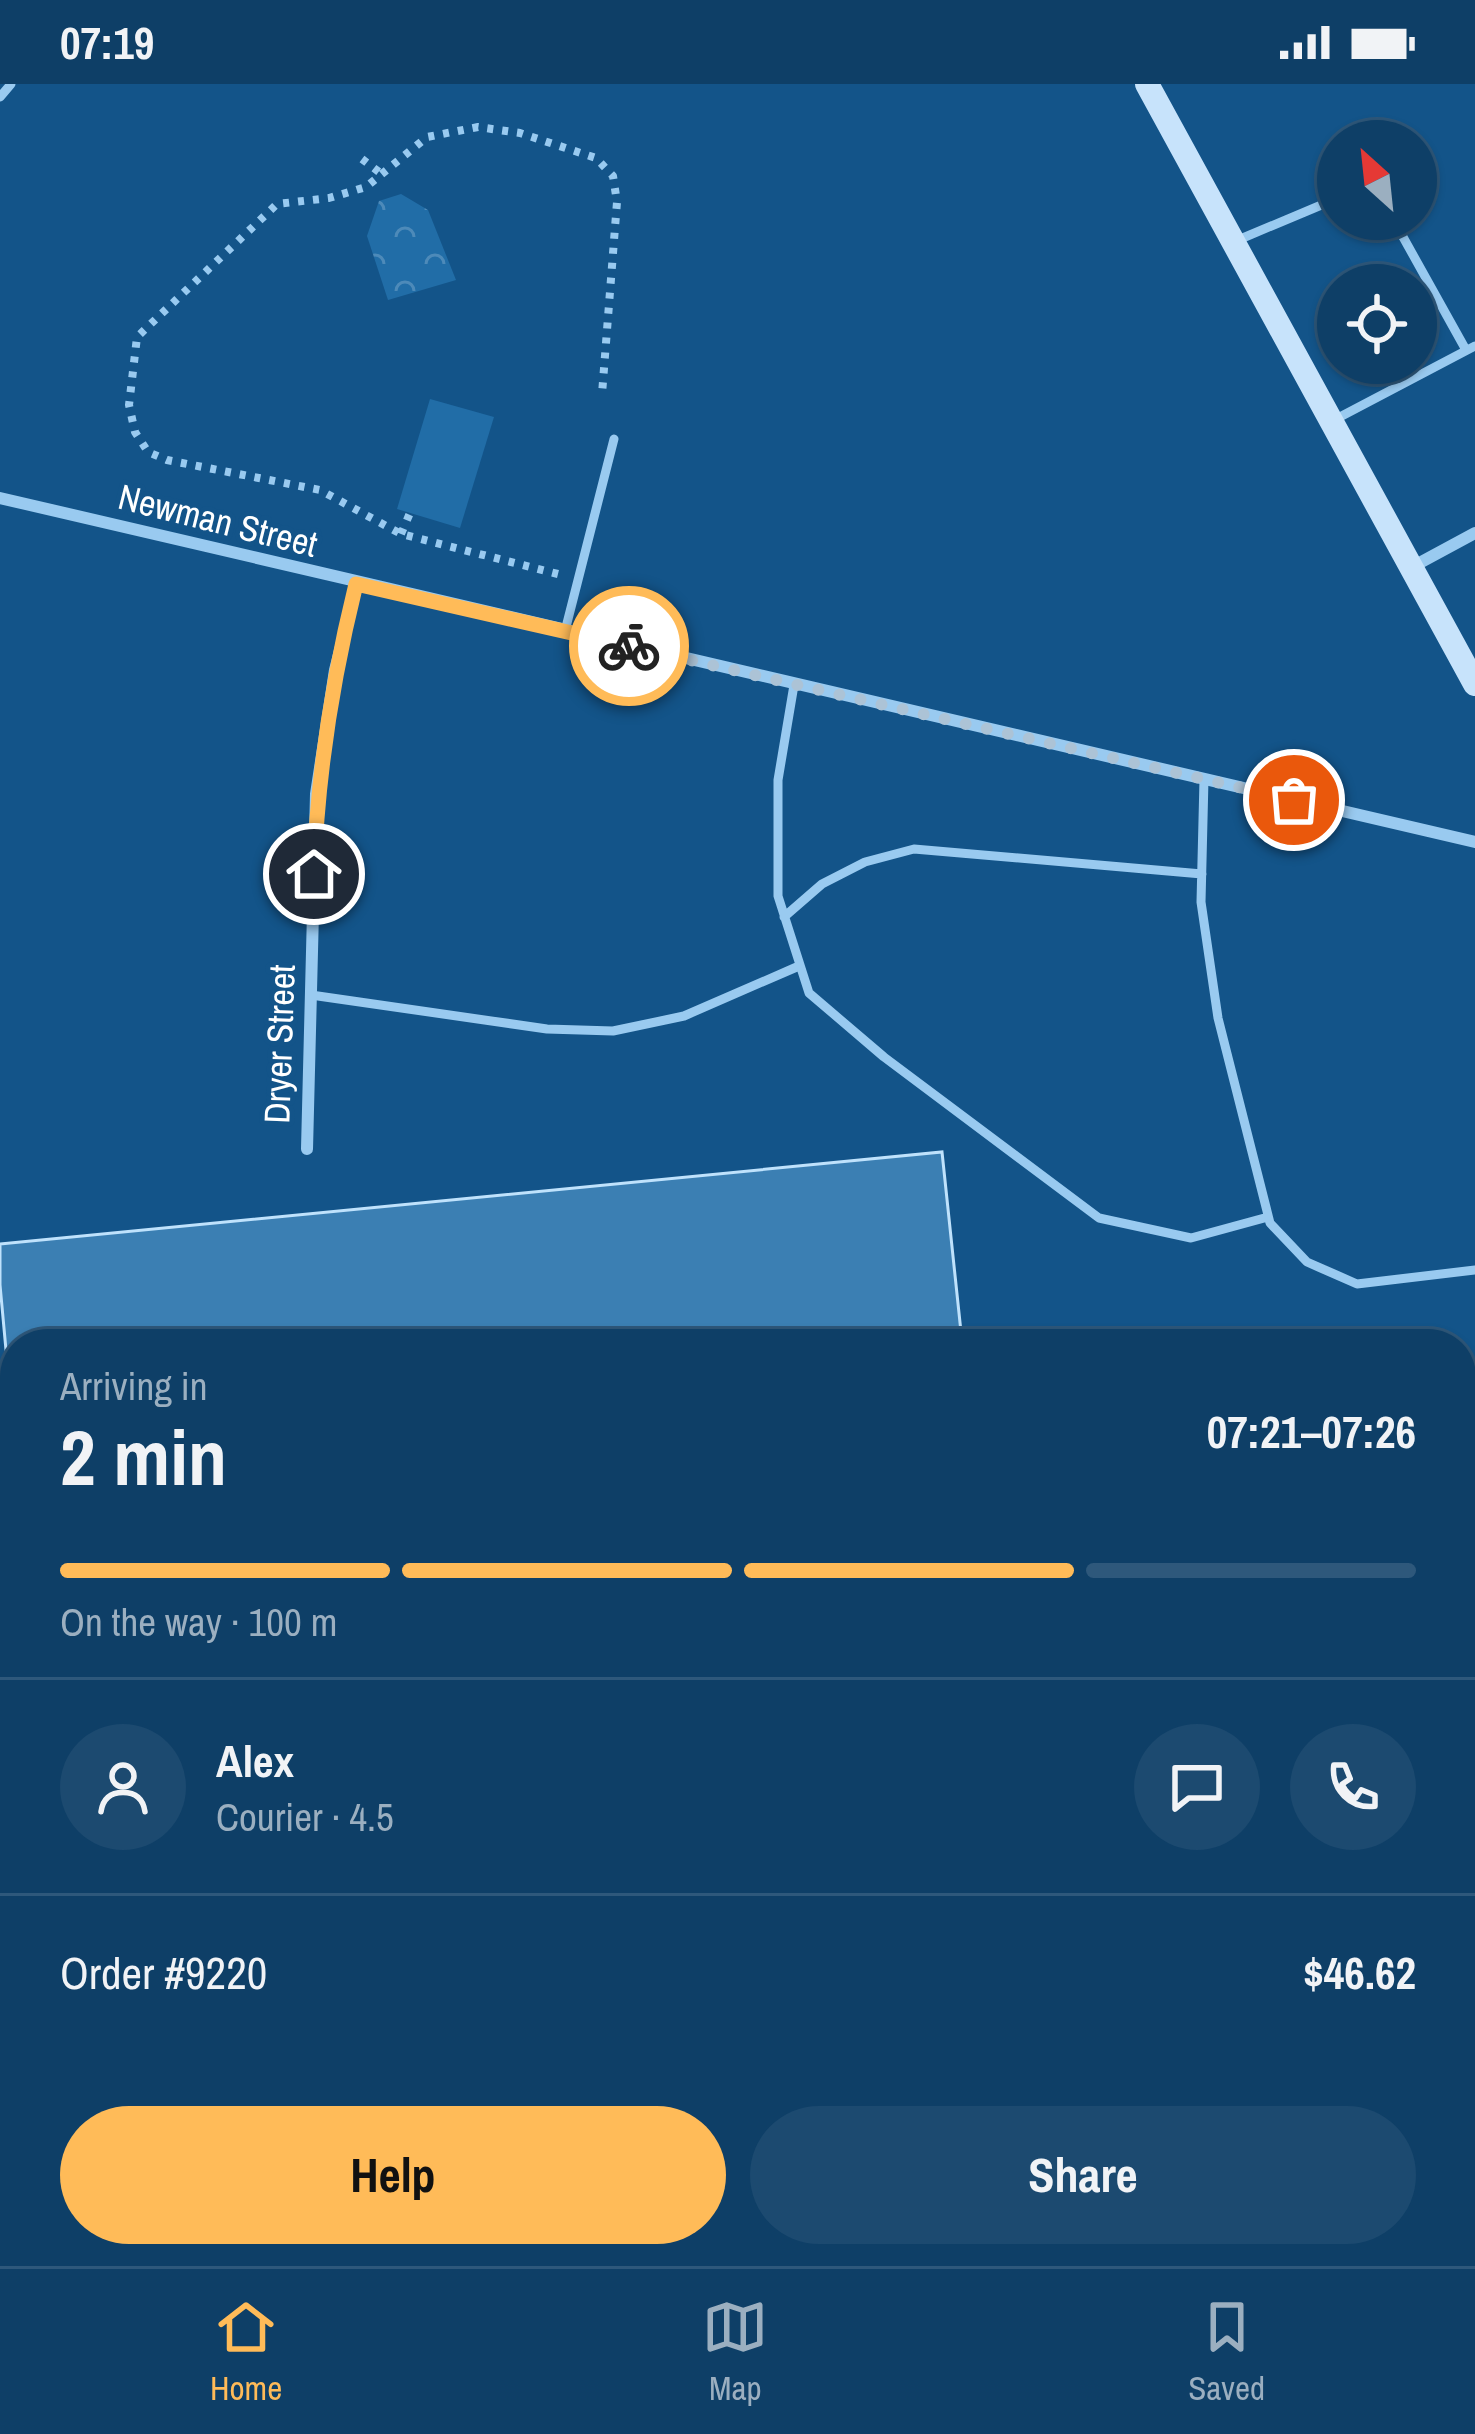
<!DOCTYPE html>
<meta charset="utf-8">
<style>
body{margin:0;font-family:"Archivo Narrow",sans-serif;background:#1c4a70;color:#f1f3f6;height:100vh;display:flex;flex-direction:column;font-size:45px;white-space:nowrap}
*{box-sizing:border-box;margin:0}
p{font-size:39px;color:#9bafc0}
.icon{flex:none;width:66px;height:66px;fill:none;stroke:currentColor;stroke-width:2;stroke-linecap:round;stroke-linejoin:round}
.map{position:relative;flex:1;overflow:hidden}
.drawer{position:absolute;left:0px;top:1245px;width:1476px;height:939px;display:flex;flex-direction:column;background:#0e3f67;border-radius:48px 48px 0 0;box-shadow:0 3px 9px #0004,0 0 0 3px #2e587b}
.drawer>*{flex:none}
.needle{width:78px;rotate:333deg}
.tools{position:absolute;left:1317px;top:36px;display:grid;gap:24px}
.tools a{display:grid;place-items:center;width:120px;height:120px;border-radius:50%;background:#0e3f67;box-shadow:0 3px 9px #0004,0 0 0 3px #2e587b;font-size:60px}
.pin{position:absolute;display:grid;place-items:center;width:102px;height:102px;color:#fff;margin:-51px;border:6px solid #fff;border-radius:50%;box-shadow:0 3px 12px #0007}
.courier{position:absolute;display:grid;place-items:center;width:120px;height:120px;margin:-60px;border:9px solid #ffbb58;border-radius:50%;background:#fff;color:#222;box-shadow:0 3px 15px #0007}
.overview em{font-style:normal;font-weight:700}
.overview div{display:flex;flex-direction:column-reverse}
.overview{display:flex;align-items:center;justify-content:space-between;height:204px;padding:0 60px}
h1{font-size:78px;font-weight:700;line-height:90px}
.bar{display:grid;grid-template-columns:repeat(4,1fr);gap:18px 12px;align-content:center;height:144px;padding:0 60px}
.bar i{height:15px;border-radius:9px;background:#2e587b}
.bar .on{background:#ffbb58}
.bar p{grid-column:span 4}
.line{display:flex;align-items:center;gap:30px;padding:0 60px;border-top:3px solid #2e587b}
.line div{flex:1}
.round{display:grid;place-items:center;flex:none;width:126px;height:126px;border-radius:63px;background:#1c4a70}
.primary-button{display:flex;gap:24px;margin-top:auto;padding:24px 60px}
.primary-button a{flex:1;height:138px;border-radius:72px;background:#ffbb58;color:#111;font-size:48px;font-weight:700;line-height:138px;text-align:center}
.primary-button a+a{background:#1c4a70;color:#f1f3f6}
.status{display:flex;justify-content:space-between;align-items:center;height:84px;padding:0 60px;background:#0e3f67;direction:ltr}
.status svg{height:33px;fill:currentColor}
.dock{display:flex;justify-content:space-around;align-items:center;height:168px;border-top:3px solid #2e587b;background:#0e3f67;font-size:33px;color:#9bafc0}
.dock a{display:grid;justify-items:center;gap:6px}
.dock .on{color:#ffbb58}
.map>svg:first-child{display:block}
</style>
<div class="status"><b>07:19</b><svg viewBox="0 0 49 12"><path d="M0 12V9h3v3zM5 12V6h3v6zM10 12V3h3v9zM15 12V0h3v12zM26 1h20v11H26zM47 4h2v5h-2z"/></svg></div>
<div class="map">
<svg width="1475" height="2182" viewBox="0 0 1475 2182">
<defs>
<pattern id="forest-firs" width="22" height="20" patternUnits="userSpaceOnUse" patternTransform="scale(3)"><rect width="22" height="20" fill="#216da7"/><path d="M5 1l3.5 6h-7zM16 11l3.5 6h-7z" fill="#4d8ab9"/></pattern>
<pattern id="park-crowns" width="20" height="18" patternUnits="userSpaceOnUse" patternTransform="scale(3)"><rect width="20" height="18" fill="#216da7"/><path d="M2 6a3 3 0 1 1 6 0M12 15a3 3 0 1 1 6 0" fill="none" stroke="#4d8ab9"/></pattern>
</defs>
<rect width="100%" height="100%" fill="#135489"/>
<path fill="#216da7" d="M 430,315 L 494,333 L 460,444 L 397,425 Z"/>
<path fill="url(#forest-firs)" d="M 15,2090 L 15,2169 L 523,2169 L 529,2182 L 0,2182 L 0,2091 Z"/>
<path fill="url(#park-crowns)" d="M 401,110 L 428,126 L 456,196 L 388,216 L 367,152 L 379,117 Z"/>
<path fill="#3b7fb3" stroke="#bfe2fc" stroke-width="3" d="M 942,1068 L 961,1248 L 845,1260 L 15,1260 L 15,1364 L 0,1201 L 0,1160 Z"/>
<g fill="none" stroke-linecap="round" stroke-linejoin="round">
<path stroke="#99caf0" stroke-width="8" stroke-dasharray="6 9" stroke-linecap="butt" d="M 362,75 L 383,91
M 401,450 L 410,429
M 558,490 L 401,450 L 320,406 L 167,376 L 148,368 L 135,348 L 129,321 L 137,253 L 277,120 L 329,114 L 366,103 L 427,53 L 478,43 L 520,49 L 596,74 L 613,92 L 617,118 L 602,310"/>
<path stroke="#99caf0" stroke-width="9" d="M 0,13 L 11,0
M 1393,135 L 1466,266
M 1238,156 L 1338,114
M 1336,335 L 1475,262
M 565,547 L 614,355
M 794,601 L 778,696 L 778,812 L 809,909 L 884,973 L 1099,1134 L 1191,1154 L 1268,1133
M 1204,695 L 1201,818 L 1218,934 L 1270,1139 L 1307,1178 L 1357,1200 L 1475,1186
M 784,833 L 822,800 L 865,778 L 914,765 L 1202,790
M 311,911 L 547,945 L 613,947 L 684,932 L 799,882
M 1461,1743 L 1475,1742"/>
<path stroke="#99caf0" stroke-width="12" d="M 0,414 L 1475,758
M 1412,483 L 1475,449
M 307,1065 L 316,710 L 335,586 L 357,500"/>
<path stroke="#c7e3fb" stroke-width="24" d="M 1147,0 L 1475,600"/>
<path stroke="#fff" stroke-width="9" stroke-dasharray="21 9" stroke-linecap="butt" d="M 0,1699 L 15,1695
M 0,1784 L 15,1783
M 1461,1803 L 1475,1802
M 1461,1833 L 1475,1832
M 0,1950 L 15,1948
M 0,1977 L 15,1975"/>
</g>
<g fill="none" stroke-linecap="round" stroke-linejoin="round">
<path stroke="#acc3d6" stroke-width="12" stroke-dasharray="0 21.6" d="M 629,562 L 1294,716"/>
<path stroke="#ffbb58" stroke-width="15" d="M 314,790 C 317,691 332,597 356,500 L 629,562"/>
</g>
<g text-anchor="middle" stroke-width="10" stroke-linejoin="round" paint-order="stroke">
<g font-size="36" fill="#fff" stroke="#135489">
<text transform="translate(218 436) rotate(14)" y="13">Newman Street</text>
<text transform="translate(279 960) rotate(-88)" y="13">Dryer Street</text>
</g>
</g>
</svg>
<div class="tools">
<a><svg class="needle" viewBox="-14 -14 28 28"><path d="M0-13l5 13h-10z" fill="#e53935"/><path d="M0 13l5-13h-10z" fill="#9bafc0"/></svg></a>
<a><svg class="icon" aria-label="locate" viewBox="0 0 24 24"><circle cx="12" cy="12" r="6"/><path d="M12 2v4M12 18v4M2 12h4M18 12h4"/></svg></a>
</div>
<div class="pin" style="left:1294px;top:716px;background:#ea580c"><svg class="icon" aria-label="bag" viewBox="0 0 24 24"><path d="M5 8h14l-1 12H6zM9 8a3 3 0 0 1 6 0"/></svg></div>
<div class="pin" style="left:314px;top:790px;background:#1f2937"><svg class="icon" aria-label="home" viewBox="0 0 24 24"><path d="M3 11l9-7 9 7M6 9v11h12V9"/></svg></div>
<div class="courier" style="left:629px;top:562px"><svg class="icon" aria-label="bike" viewBox="0 0 24 24"><circle cx="6" cy="16" r="4"/><circle cx="18" cy="16" r="4"/><path d="M6 16l4-8h5l3 8M10 8l3 8H6M13 5h3"/></svg></div>
<section class="drawer">
<div class="overview"><div><h1>2 min</h1><p>Arriving in</p></div><em>07:21–07:26</em></div>
<div class="bar"><i class="on"></i><i class="on"></i><i class="on"></i><i></i><p>On the way · 100 m</p></div>
<div class="line" style="height:216px"><a class="round"><svg class="icon" aria-label="person" viewBox="0 0 24 24"><circle cx="12" cy="8" r="4"/><path d="M4 21q1-7 8-7t8 7"/></svg></a><div><b>Alex</b><p>Courier · 4.5</p></div><a class="round"><svg class="icon" aria-label="chat" viewBox="0 0 24 24"><path d="M4 5h16v11H9l-5 4z"/></svg></a><a class="round"><svg class="icon" aria-label="phone" viewBox="0 0 24 24"><path d="M5 4h4l2 5-3 2q2 4 5 5l2-3 5 2v4C11 20 4 13 5 4z"/></svg></a></div>
<div class="line" style="height:156px"><div>Order #9220</div><b>$46.62</b></div>
<div class="primary-button"><a>Help</a><a>Share</a></div>
</section>
</div>
<nav class="dock">
<a class="on"><svg class="icon" aria-label="home" viewBox="0 0 24 24"><path d="M3 11l9-7 9 7M6 9v11h12V9"/></svg>Home</a>
<a><svg class="icon" aria-label="map" viewBox="0 0 24 24"><path d="M3 6l6-2 6 2 6-2v14l-6 2-6-2-6 2zM9 4v14M15 6v14"/></svg>Map</a>
<a><svg class="icon" aria-label="saved" viewBox="0 0 24 24"><path d="M7 4h10v16l-5-4-5 4z"/></svg>Saved</a>
</nav>
